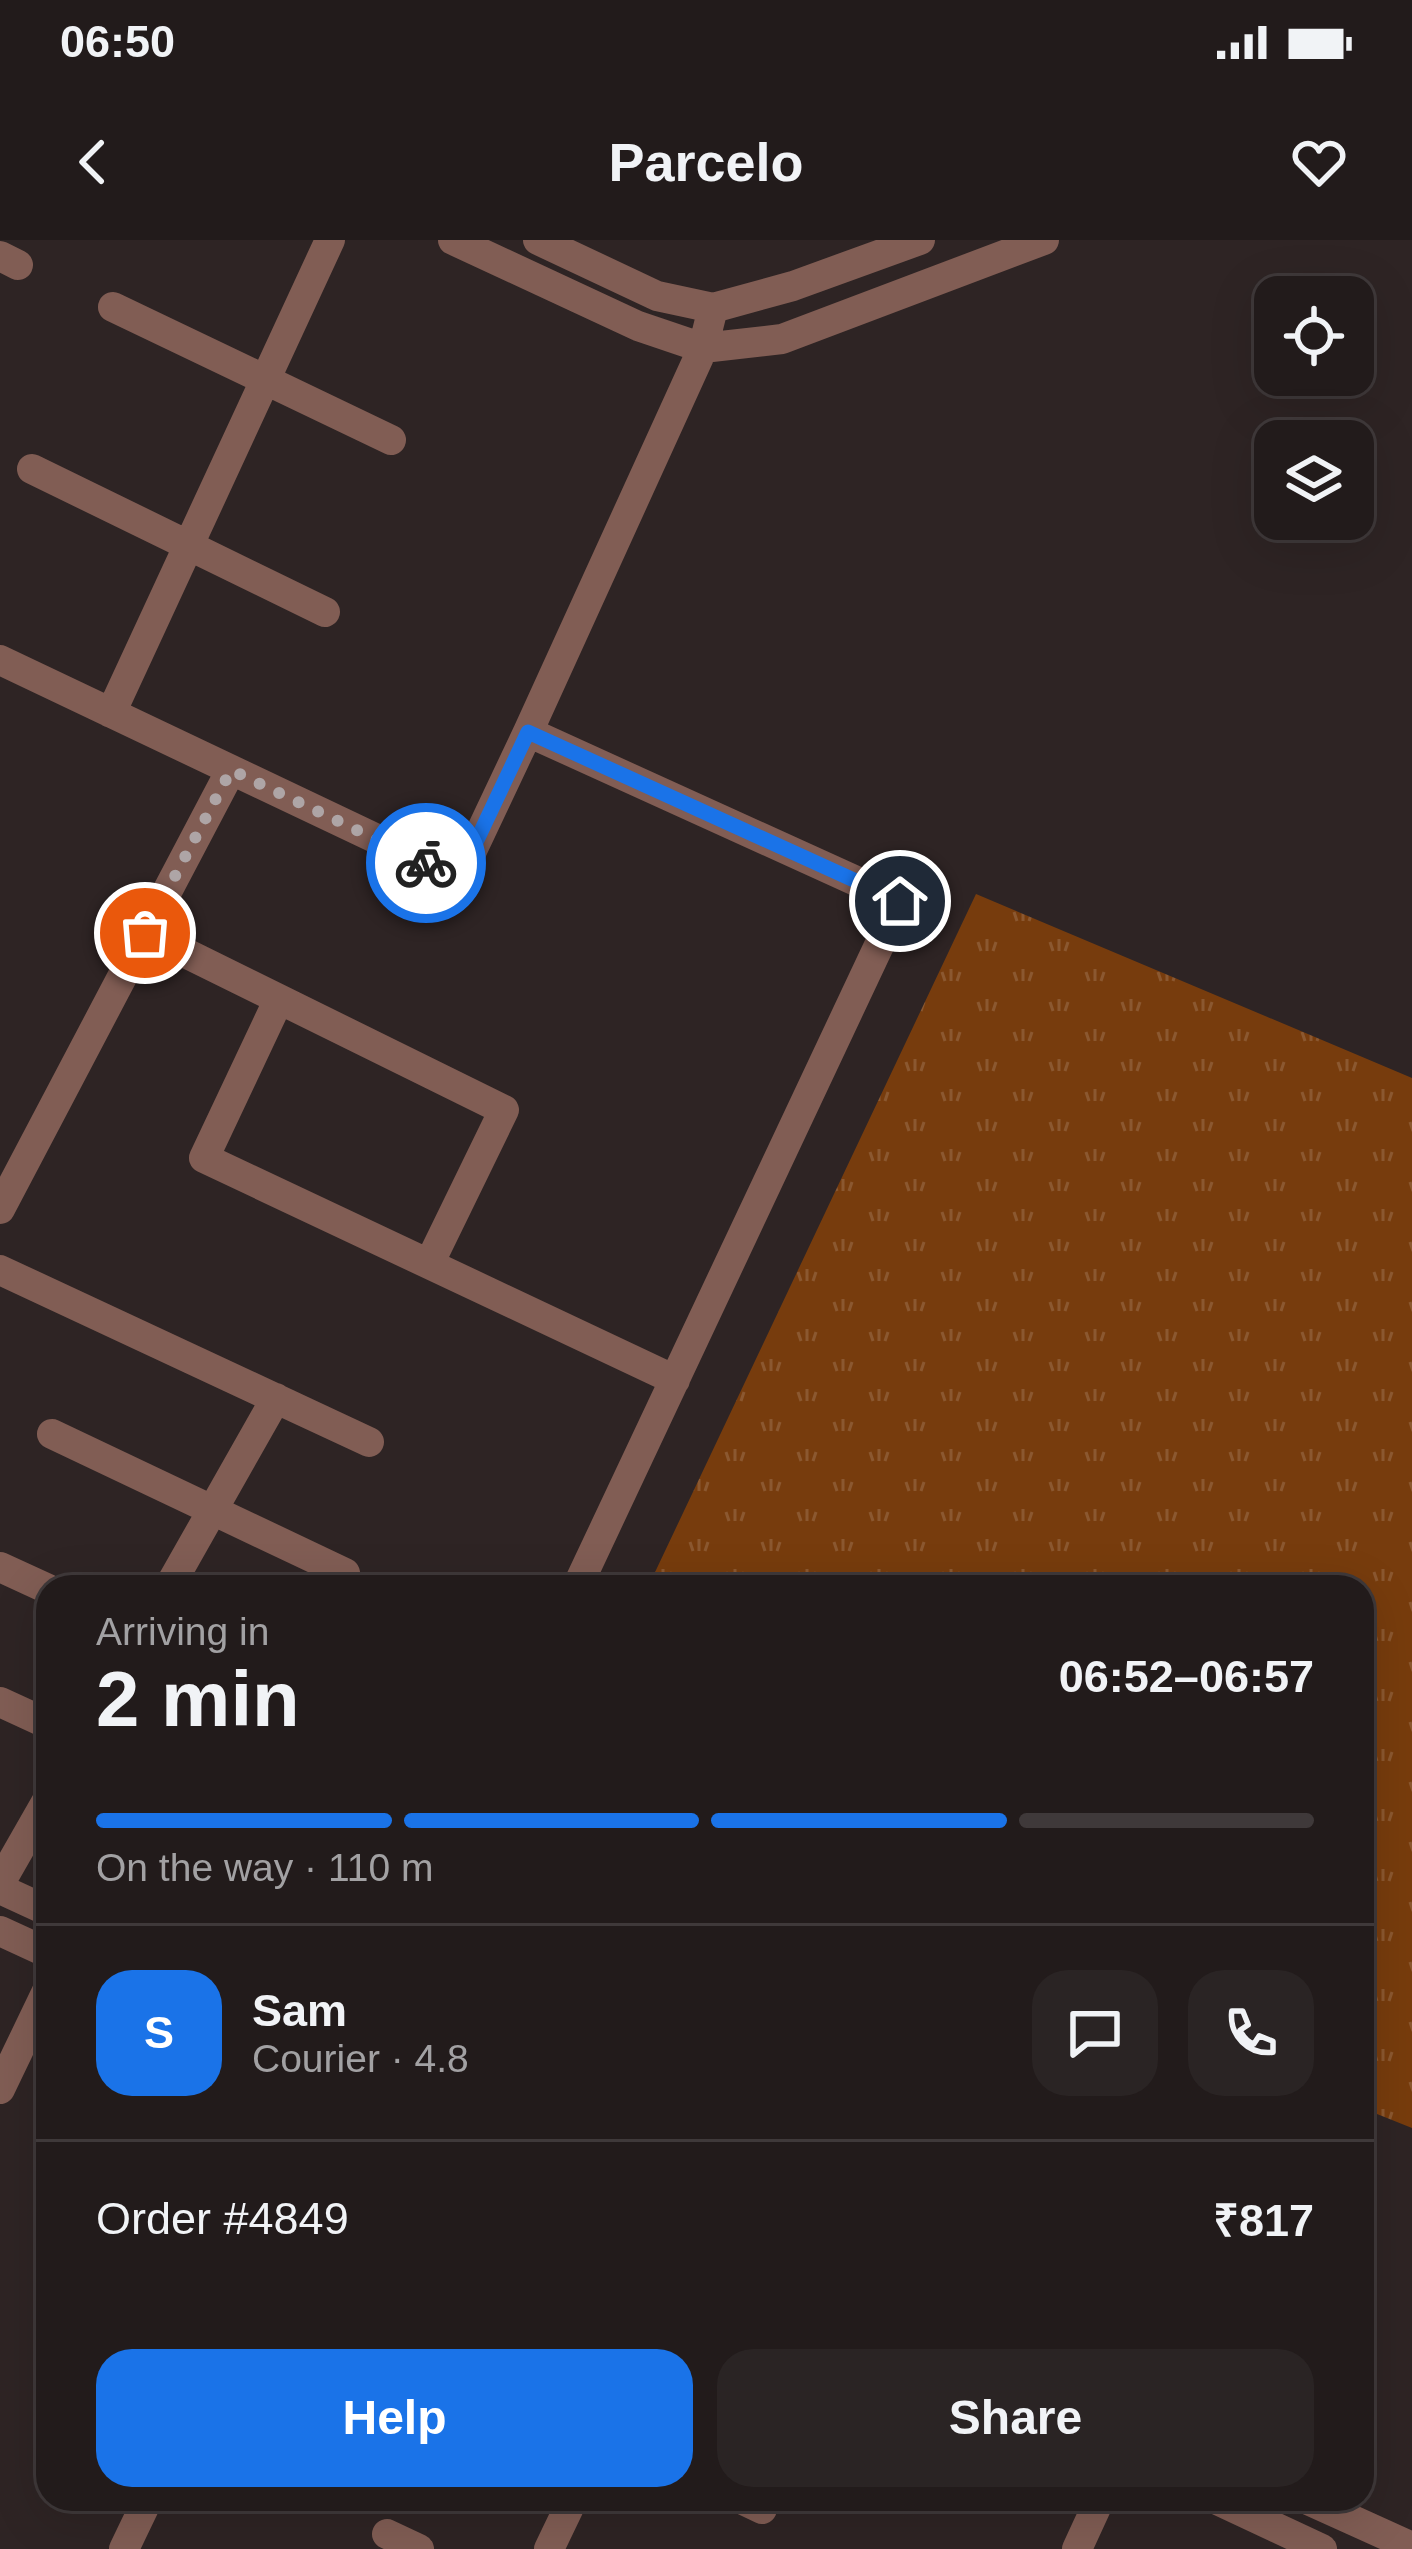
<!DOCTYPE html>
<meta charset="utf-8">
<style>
body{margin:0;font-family:Helvetica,sans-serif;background:#2a2424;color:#f1f3f6;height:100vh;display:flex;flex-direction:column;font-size:45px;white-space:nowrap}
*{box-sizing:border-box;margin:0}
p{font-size:39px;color:#a2a1a3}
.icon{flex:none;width:66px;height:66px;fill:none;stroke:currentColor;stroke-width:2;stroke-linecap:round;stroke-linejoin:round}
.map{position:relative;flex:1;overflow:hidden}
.details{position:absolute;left:36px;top:1335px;width:1338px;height:936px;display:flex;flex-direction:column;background:#221b1b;border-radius:36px;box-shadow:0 12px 48px #0002,0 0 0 3px #3f393a}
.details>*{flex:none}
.buttons{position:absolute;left:1254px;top:36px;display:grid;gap:24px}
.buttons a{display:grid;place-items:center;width:120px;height:120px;border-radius:24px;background:#221b1b;box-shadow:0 12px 48px #0002,0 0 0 3px #3f393a;font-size:60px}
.pin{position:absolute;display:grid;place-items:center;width:102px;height:102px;color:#fff;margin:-51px;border:6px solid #fff;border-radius:50%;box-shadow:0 3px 12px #0007}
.courier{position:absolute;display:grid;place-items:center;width:120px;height:120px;margin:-60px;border:9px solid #1a73e8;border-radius:50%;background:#fff;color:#222;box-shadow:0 3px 15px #0007}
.headline em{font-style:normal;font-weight:600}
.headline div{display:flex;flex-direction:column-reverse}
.headline{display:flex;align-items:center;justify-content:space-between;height:204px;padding:0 60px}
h1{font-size:78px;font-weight:600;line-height:90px}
.bar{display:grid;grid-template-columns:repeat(4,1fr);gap:18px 12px;align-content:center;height:144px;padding:0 60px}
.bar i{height:15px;border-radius:9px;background:#3f393a}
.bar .on{background:#1a73e8}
.bar p{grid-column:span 4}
.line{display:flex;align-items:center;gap:30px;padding:0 60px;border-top:3px solid #3f393a}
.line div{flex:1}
.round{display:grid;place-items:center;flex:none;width:126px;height:126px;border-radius:36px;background:#2a2424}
.primary-button{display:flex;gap:24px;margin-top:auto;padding:24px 60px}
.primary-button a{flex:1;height:138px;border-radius:36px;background:#1a73e8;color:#fff;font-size:48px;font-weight:600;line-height:138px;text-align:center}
.primary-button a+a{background:#2a2424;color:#f1f3f6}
.status{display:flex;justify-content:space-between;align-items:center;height:84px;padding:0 60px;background:#221b1b;direction:ltr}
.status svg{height:33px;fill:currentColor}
header{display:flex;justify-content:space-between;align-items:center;height:156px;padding:0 60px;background:#221b1b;font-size:54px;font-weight:600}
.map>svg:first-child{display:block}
</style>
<div class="status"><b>06:50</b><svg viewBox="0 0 49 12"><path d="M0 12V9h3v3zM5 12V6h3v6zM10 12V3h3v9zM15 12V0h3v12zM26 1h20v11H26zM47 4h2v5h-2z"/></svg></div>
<header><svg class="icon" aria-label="back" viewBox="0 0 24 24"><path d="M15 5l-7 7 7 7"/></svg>Parcelo<svg class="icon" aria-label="heart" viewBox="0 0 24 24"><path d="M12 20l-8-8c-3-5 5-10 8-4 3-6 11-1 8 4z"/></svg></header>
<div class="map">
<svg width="1412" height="2309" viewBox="0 0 1412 2309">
<defs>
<pattern id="park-tufts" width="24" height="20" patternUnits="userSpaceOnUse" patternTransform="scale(3)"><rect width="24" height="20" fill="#773c0d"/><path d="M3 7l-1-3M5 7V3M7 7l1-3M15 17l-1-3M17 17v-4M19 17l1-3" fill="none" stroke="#8b5830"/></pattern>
</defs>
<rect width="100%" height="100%" fill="#2e2424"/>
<path fill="url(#park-tufts)" d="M 976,654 L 1412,838 L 1412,1888 L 1362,1868 L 1362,1347 L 648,1347 Z"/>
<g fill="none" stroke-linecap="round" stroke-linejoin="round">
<path stroke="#815d54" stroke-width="30" d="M 453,0 L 638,86 L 703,108 L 782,99 L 1044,0
M 538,0 L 657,56 L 713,68 L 793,46 L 920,0
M 0,16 L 18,25
M 113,67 L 391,200
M 32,229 L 325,372
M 0,420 L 459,638 L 528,492
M 111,473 L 330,0
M 145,693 L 504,870 L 429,1024
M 279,759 L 204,918 L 675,1140
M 0,969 L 231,530
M 0,1030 L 369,1202
M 52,1194 L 345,1333
M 0,1327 L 48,1349
M 169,1347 L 276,1158
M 577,1347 L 900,661 L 528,492 L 703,108 L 713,68
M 0,1462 L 48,1484
M 0,1643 L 48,1559
M 0,1649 L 48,1671
M 0,1691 L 48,1713
M 0,1849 L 48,1749
M 741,2259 L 762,2269
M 1215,2259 L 1322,2309
M 1306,2259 L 1412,2307
M 387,2294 L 419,2309
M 124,2309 L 148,2259
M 549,2309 L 573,2259
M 1077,2309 L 1100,2259"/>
</g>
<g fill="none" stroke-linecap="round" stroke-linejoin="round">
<path stroke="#aea5a6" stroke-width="12" stroke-dasharray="0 21.6" d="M 145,693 L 231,530 L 426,623"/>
<path stroke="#1a73e8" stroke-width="15" d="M 426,623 L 459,638 L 528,492 L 900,661"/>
</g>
</svg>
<div class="buttons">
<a><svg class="icon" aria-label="locate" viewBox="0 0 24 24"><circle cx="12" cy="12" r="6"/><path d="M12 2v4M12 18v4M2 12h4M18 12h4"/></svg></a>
<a><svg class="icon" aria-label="layers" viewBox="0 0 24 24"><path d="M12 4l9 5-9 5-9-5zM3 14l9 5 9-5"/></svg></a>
</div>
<div class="pin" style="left:145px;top:693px;background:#ea580c"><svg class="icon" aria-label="bag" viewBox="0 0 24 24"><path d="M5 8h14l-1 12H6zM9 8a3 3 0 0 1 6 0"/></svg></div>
<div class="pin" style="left:900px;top:661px;background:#1f2937"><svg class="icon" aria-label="home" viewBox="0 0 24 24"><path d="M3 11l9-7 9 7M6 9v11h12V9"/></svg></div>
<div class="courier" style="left:426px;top:623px"><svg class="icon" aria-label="bike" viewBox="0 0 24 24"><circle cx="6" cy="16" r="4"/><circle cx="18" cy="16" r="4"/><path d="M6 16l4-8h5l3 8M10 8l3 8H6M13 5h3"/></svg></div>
<section class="details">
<div class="headline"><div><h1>2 min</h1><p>Arriving in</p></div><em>06:52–06:57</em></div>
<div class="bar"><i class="on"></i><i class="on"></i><i class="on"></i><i></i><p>On the way · 110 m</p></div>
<div class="line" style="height:216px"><b class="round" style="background:#1a73e8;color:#fff">S</b><div><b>Sam</b><p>Courier · 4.8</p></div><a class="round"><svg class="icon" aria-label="chat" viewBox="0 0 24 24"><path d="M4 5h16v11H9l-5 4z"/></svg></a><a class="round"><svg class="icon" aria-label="phone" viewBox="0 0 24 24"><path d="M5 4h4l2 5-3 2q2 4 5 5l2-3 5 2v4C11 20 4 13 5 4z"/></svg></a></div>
<div class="line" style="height:156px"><div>Order #4849</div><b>₹817</b></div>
<div class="primary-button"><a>Help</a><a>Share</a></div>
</section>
</div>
